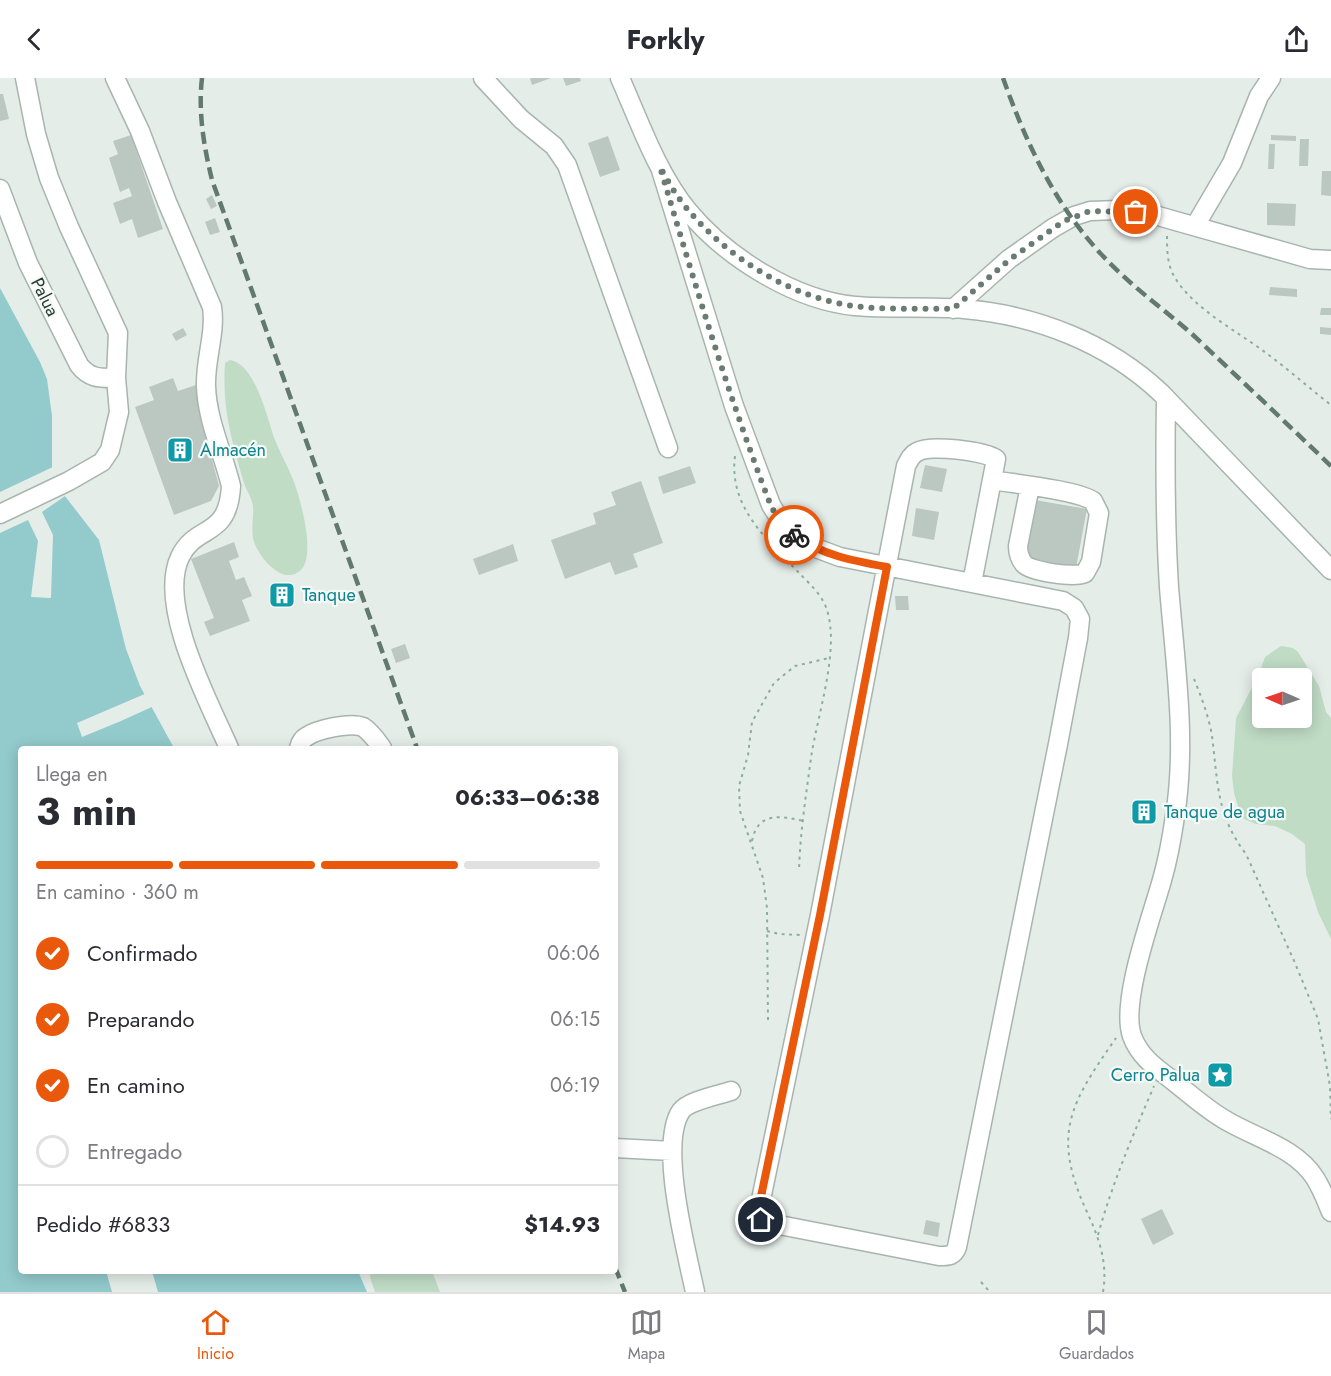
<!DOCTYPE html>
<html lang="es">
<meta charset="utf-8">
<style>
body{margin:0;font-family:Jost,sans-serif;background:#f7f7f7;color:#2b2b33;height:100vh;display:flex;flex-direction:column;font-size:22px;white-space:nowrap}
*{box-sizing:border-box;margin:0}
p{font-size:20px;color:#7c7c81}
.icon{flex:none;width:33px;height:33px;fill:none;stroke:currentColor;stroke-width:2;stroke-linecap:round;stroke-linejoin:round}
.map{position:relative;flex:1;overflow:hidden}
.details{position:absolute;left:18px;top:668px;width:600px;height:528px;display:flex;flex-direction:column;background:#fff;border-radius:6px;box-shadow:0 3px 15px #0003}
.details>*{flex:none}
.needle{width:39px;rotate:272deg}
.buttons{position:absolute;left:1252px;top:590px;display:grid;gap:12px}
.buttons a{display:grid;place-items:center;width:60px;height:60px;border-radius:6px;background:#fff;box-shadow:0 3px 15px #0003;font-size:30px}
.pin{position:absolute;display:grid;place-items:center;width:51px;height:51px;color:#fff;margin:-26px;border:3px solid #fff;border-radius:50%;box-shadow:0 2px 6px #0007}
.courier{position:absolute;display:grid;place-items:center;width:60px;height:60px;margin:-30px;border:4px solid #ea580c;border-radius:50%;background:#fff;color:#222;box-shadow:0 2px 8px #0007}
.overview em{font-style:normal;font-weight:700}
.overview div{display:flex;flex-direction:column-reverse}
.overview{display:flex;align-items:center;justify-content:space-between;height:102px;padding:0 18px}
h1{font-size:39px;font-weight:700;line-height:45px}
.bar{display:grid;grid-template-columns:repeat(4,1fr);gap:9px 6px;align-content:center;height:72px;padding:0 18px}
.bar i{height:8px;border-radius:4px;background:#e1e1e2}
.bar .selected{background:#ea580c}
.bar p{grid-column:span 4}
.line{display:flex;align-items:center;gap:15px;padding:0 18px;border-top:2px solid #e1e1e2}
.line div{flex:1}
ol{padding:0 18px;list-style:none}
li{display:flex;align-items:center;gap:18px;height:66px}
li p{margin-inline-start:auto}
li .icon{padding:6px;border-radius:50%;background:#ea580c;color:#fff;stroke-width:4}
li:last-child{color:#7c7c81}
li i{width:33px;height:33px;border:3px solid #e1e1e2;border-radius:50%}
header{display:flex;justify-content:space-between;align-items:center;height:78px;padding:0 18px;background:#fff;font-size:27px;font-weight:700}
.tabs{display:flex;justify-content:space-around;align-items:center;height:84px;border-top:2px solid #e1e1e2;background:#fff;font-size:16px;color:#7c7c81}
.tabs a{display:grid;justify-items:center;gap:3px}
.tabs .selected{color:#ea580c}
.map>svg:first-child{display:block}
</style>
<header><svg class="icon" aria-label="back" viewBox="0 0 24 24"><path d="M15 5l-7 7 7 7"/></svg>Forkly<svg class="icon" aria-label="share" viewBox="0 0 24 24"><path d="M12 15V3M7 8l5-5 5 5M5 13v7h14v-7"/></svg></header>
<div class="map">
<svg width="1331" height="1214" viewBox="0 0 1331 1214">
<rect width="100%" height="100%" fill="#e5ede9"/>
<path fill="#c0dcc5" fill-rule="evenodd" d="M 230,282 C 256,286 267,341 275,362 C 281,377 289,390 294,404 C 301,423 316,477 301,492 C 282,510 256,476 253,460 C 251,449 254,438 253,428 C 252,419 245,411 243,402 C 231,360 222,330 225,285 Z
M 1281,568 L 1293,570 L 1298,574 L 1319,608 L 1326,634 L 1331,640 L 1331,861 L 1318,834 L 1306,796 L 1305,766 L 1292,756 L 1275,748 L 1256,746 L 1244,741 L 1240,735 L 1234,715 L 1232,698 L 1236,640 L 1258,598 L 1265,579 ZM 1263,600 L 1302,600 L 1302,639 L 1263,639 Z
M 371,1193 L 432,1193 L 440,1214 L 375,1214 L 370,1199 Z"/>
<path fill="#93cacc" d="M 0,210 L 40,284 L 47,301 L 52,338 L 52,390 L 61,413 L 99,462 L 126,571 L 140,608 L 174,670 L 21,670 L 21,1192 L 358,1193 L 367,1214 L 0,1214 Z"/>
<path fill="#e5ede9" d="M 55,388 L 58,399 L 68,416 L 42,434 L 53,457 L 51,520 L 31,519 L 38,463 L 28,442 L 0,455 L 0,414 Z
M 147,615 L 154,628 L 121,643 L 82,659 L 77,645 Z
M 106,1193 L 152,1193 L 158,1214 L 112,1214 Z"/>
<path fill="#bbc8c1" d="M 530,0 L 551,0 L 532,7 Z
M 563,0 L 580,0 L 581,3 L 566,8 Z
M 0,16 L 3,16 L 9,41 L 0,43 Z
M 131,57 L 163,151 L 138,160 L 132,141 L 120,146 L 113,125 L 132,118 L 129,110 L 120,114 L 109,80 L 118,76 L 113,63 Z
M 1271,57 L 1296,58 L 1296,63 L 1271,62 Z
M 608,58 L 620,92 L 600,99 L 588,65 Z
M 1300,61 L 1309,61 L 1308,88 L 1299,88 Z
M 1269,66 L 1275,66 L 1274,91 L 1268,91 Z
M 1322,93 L 1331,93 L 1331,118 L 1321,117 Z
M 212,117 L 217,128 L 211,131 L 206,121 Z
M 1267,125 L 1296,126 L 1295,148 L 1267,147 Z
M 215,140 L 220,154 L 210,157 L 205,144 Z
M 1270,209 L 1297,211 L 1297,219 L 1269,217 Z
M 1321,230 L 1331,230 L 1331,237 L 1320,237 Z
M 1320,249 L 1331,250 L 1331,257 L 1320,256 Z
M 183,250 L 187,257 L 176,263 L 172,256 Z
M 173,300 L 178,313 L 196,307 L 200,336 L 219,408 L 211,423 L 174,437 L 135,329 L 154,322 L 149,309 Z
M 925,387 L 947,391 L 942,414 L 920,410 Z
M 690,388 L 696,405 L 663,416 L 658,399 Z
M 641,403 L 663,465 L 633,476 L 638,489 L 615,497 L 610,484 L 565,501 L 551,462 L 596,446 L 593,435 L 616,427 L 611,414 Z
M 1035,422 L 1087,431 L 1076,490 L 1024,481 Z
M 916,430 L 939,434 L 934,462 L 912,458 Z
M 234,464 L 239,479 L 229,483 L 236,502 L 244,499 L 252,518 L 242,522 L 250,543 L 210,558 L 204,544 L 214,540 L 191,481 Z
M 513,466 L 518,483 L 479,497 L 473,481 Z
M272 517a10 10 0 1 1 20 0a10 10 0 1 1-20 0Z
M 895,518 L 908,518 L 909,532 L 896,532 Z
M 405,566 L 410,580 L 396,585 L 391,571 Z
M1138.5 734a5.5 5.5 0 1 1 11 0a5.5 5.5 0 1 1-11 0Z
M 1162,1131 L 1174,1156 L 1153,1167 L 1141,1141 Z
M 926,1142 L 940,1145 L 938,1159 L 923,1156 Z"/>
<g fill="none" stroke-linecap="round" stroke-linejoin="round">
<defs>
<path id="minor" d="M 115,0 L 140,53 L 167,124 L 212,229 C 216,255 205,281 206,308 C 207,342 223,375 231,408 C 228,462 196,445 180,479 C 157,528 209,624 229,670
M 483,0 L 521,41 L 554,68 L 567,87 L 668,370
M 620,0 C 640,45 657,95 688,133 C 726,179 794,222 855,228 C 891,231 928,228 964,231 C 1036,237 1108,265 1161,315 L 1331,492
M 660,89 L 734,328 L 771,427 L 784,448 L 792,455 L 813,469 L 840,479 L 1063,523 L 1074,530 L 1080,541 L 1078,560 L 1058,666 L 957,1169 C 954,1178 949,1178 939,1178 L 764,1144 L 759,1140 L 758,1136 L 820,837 L 877,538 L 906,388 C 909,382 911,377 917,374 C 930,366 984,373 996,381 L 972,505
M 0,111 L 28,185 L 79,287 C 90,301 100,300 116,300
M 1195,148 L 1232,85 L 1259,18 L 1271,0
M 953,231 L 1009,181 L 1053,150 L 1074,138 L 1090,133 L 1118,132 L 1151,136 L 1310,181 L 1331,182
M 1166,320 C 1165,383 1165,446 1169,509 C 1175,585 1187,662 1175,738 C 1172,759 1168,781 1162,802 C 1152,838 1120,924 1132,958 C 1139,978 1156,990 1172,1002 C 1190,1016 1207,1032 1227,1043 C 1256,1060 1296,1070 1315,1100 C 1322,1111 1326,1122 1331,1134
M 992,402 C 1016,406 1076,412 1093,423 L 1099,435 L 1091,484 L 1085,495 C 1075,500 1032,494 1024,486 C 1019,480 1018,474 1018,468 L 1030,408
M 0,436 L 69,403 L 102,384 L 110,372 L 119,334 L 116,300 L 118,255 L 69,149 L 49,100 L 36,56 L 25,0
M 299,670 C 300,666 302,661 306,659 C 317,651 351,644 363,649 C 371,654 377,663 382,670
M 615,1070 L 672,1073
M 695,1214 C 687,1175 658,1067 681,1033 C 688,1023 719,1017 731,1013"/>
</defs>
<use href="#minor" stroke="#a8b5af" stroke-width="21"/>
<path stroke="#89ae9e" stroke-width="2" stroke-dasharray="3 4.5" stroke-linecap="butt" d="M 1167,158 C 1167,171 1167,186 1174,198 C 1192,230 1237,253 1266,275 C 1288,291 1309,310 1331,327
M 735,378 C 728,431 771,465 803,499 C 813,509 823,519 827,532 C 840,573 817,638 811,680 C 806,717 800,756 799,793
M 1194,601 C 1201,618 1209,639 1212,658 C 1218,704 1216,737 1246,776 L 1295,885 L 1318,941 L 1330,1008 L 1331,1041
M 752,763 C 758,733 781,738 804,743
M 767,853 L 779,856 L 800,857
M 768,942 L 767,830 L 763,800 L 740,733 L 739,708 L 748,677 L 752,644 L 774,605 L 795,588 L 829,580
M 1098,1157 C 1112,1106 1133,1057 1154,1008
M 981,1204 L 990,1214
M 1103,1214 C 1108,1185 1099,1160 1087,1134 C 1051,1056 1070,1026 1116,960"/>
<use href="#minor" stroke="#fff" stroke-width="18"/>
<path stroke="#61796f" stroke-width="4.5" stroke-dasharray="12 6" stroke-linecap="butt" d="M 202,0 C 198,35 204,69 212,102 L 417,670
M 1003,0 C 1029,73 1061,140 1119,194 C 1142,216 1168,235 1192,256 C 1239,300 1285,344 1331,388
M 615,1189 L 625,1214"/>
</g>
<g fill="none" stroke-linecap="round" stroke-linejoin="round">
<path stroke="#697b73" stroke-width="6" stroke-dasharray="0 10.8" d="M 794,457 L 777,439 L 771,428 C 728,317 694,203 660,89 C 669,105 678,121 690,134 C 730,181 791,219 853,228 C 886,232 920,230 953,231 L 1009,182 L 1064,143 L 1090,133 L 1136,134"/>
<path stroke="#ea580c" stroke-width="8" d="M 761,1142 L 758,1136 L 759,1128 L 820,837 L 887,489 C 854,483 821,477 794,457"/>
</g>
<defs>
<symbol id="building-square" viewBox="-11 -11 22 22"><rect x="-9" y="-9" width="18" height="18" rx="4" fill="#0f9aa8" stroke="#f6faf7"/><path d="M-4-6H4V6H1V3H-1V6H-4ZM-2.5-4.3h1.7v1.8h-1.7ZM.8-4.3h1.7v1.8H.8ZM-2.5-1h1.7V.8h-1.7ZM.8-1h1.7V.8H.8Z" fill="#fff"/></symbol>
<symbol id="sight-square" viewBox="-11 -11 22 22"><rect x="-9" y="-9" width="18" height="18" rx="4" fill="#0f9aa8" stroke="#f6faf7"/><path d="M0-6L1.8-2.2L6-1.7L2.9 1.2L3.7 5.4L0 3.3L-3.7 5.4L-2.9 1.2L-6-1.7L-1.8-2.2Z" fill="#fff"/></symbol>
</defs>
<g fill-rule="evenodd">
<use href="#building-square" x="165" y="357" width="30" height="30"/>
<use href="#building-square" x="267" y="502" width="30" height="30"/>
<use href="#building-square" x="1129" y="719" width="30" height="30"/>
<use href="#sight-square" x="1205" y="982" width="30" height="30"/>
</g>
<g text-anchor="middle" stroke-width="4.5" stroke-linejoin="round" paint-order="stroke">
<g font-size="18" fill="#263d34" stroke="#f6faf7">
<text transform="translate(45 219) rotate(63)" y="6">Palua</text>
</g>
<g font-size="18" fill="#0d838f" stroke="#f6faf7" text-anchor="start">
<text x="200" y="378">Almacén</text>
<text x="302" y="523">Tanque</text>
<text x="1164" y="740">Tanque de agua</text>
<text x="1200" y="1003" text-anchor="end">Cerro Palua</text>
</g>
</g>
</svg>
<div class="buttons">
<a><svg class="needle" viewBox="-14 -14 28 28"><path d="M0-13l5 13h-10z" fill="#e53935"/><path d="M0 13l5-13h-10z" fill="#7c7c81"/></svg></a>
</div>
<div class="pin" style="left:1136px;top:134px;background:#ea580c"><svg class="icon" aria-label="bag" viewBox="0 0 24 24"><path d="M5 8h14l-1 12H6zM9 8a3 3 0 0 1 6 0"/></svg></div>
<div class="pin" style="left:761px;top:1142px;background:#1f2937"><svg class="icon" aria-label="home" viewBox="0 0 24 24"><path d="M3 11l9-7 9 7M6 9v11h12V9"/></svg></div>
<div class="courier" style="left:794px;top:457px"><svg class="icon" aria-label="bike" viewBox="0 0 24 24"><circle cx="6" cy="16" r="4"/><circle cx="18" cy="16" r="4"/><path d="M6 16l4-8h5l3 8M10 8l3 8H6M13 5h3"/></svg></div>
<section class="details">
<div class="overview"><div><h1>3 min</h1><p>Llega en</p></div><em>06:33–06:38</em></div>
<div class="bar"><i class="selected"></i><i class="selected"></i><i class="selected"></i><i></i><p>En camino · 360 m</p></div>
<ol>
<li><svg class="icon" aria-label="check" viewBox="0 0 24 24"><path d="M5 12l5 5 9-10"/></svg>Confirmado<p>06:06</p></li>
<li><svg class="icon" aria-label="check" viewBox="0 0 24 24"><path d="M5 12l5 5 9-10"/></svg>Preparando<p>06:15</p></li>
<li><svg class="icon" aria-label="check" viewBox="0 0 24 24"><path d="M5 12l5 5 9-10"/></svg>En camino<p>06:19</p></li>
<li><i></i>Entregado</li>
</ol>
<div class="line" style="height:78px"><div>Pedido #6833</div><b>$14.93</b></div>
</section>
</div>
<nav class="tabs">
<a class="selected"><svg class="icon" aria-label="home" viewBox="0 0 24 24"><path d="M3 11l9-7 9 7M6 9v11h12V9"/></svg>Inicio</a>
<a><svg class="icon" aria-label="map" viewBox="0 0 24 24"><path d="M3 6l6-2 6 2 6-2v14l-6 2-6-2-6 2zM9 4v14M15 6v14"/></svg>Mapa</a>
<a><svg class="icon" aria-label="saved" viewBox="0 0 24 24"><path d="M7 4h10v16l-5-4-5 4z"/></svg>Guardados</a>
</nav>
